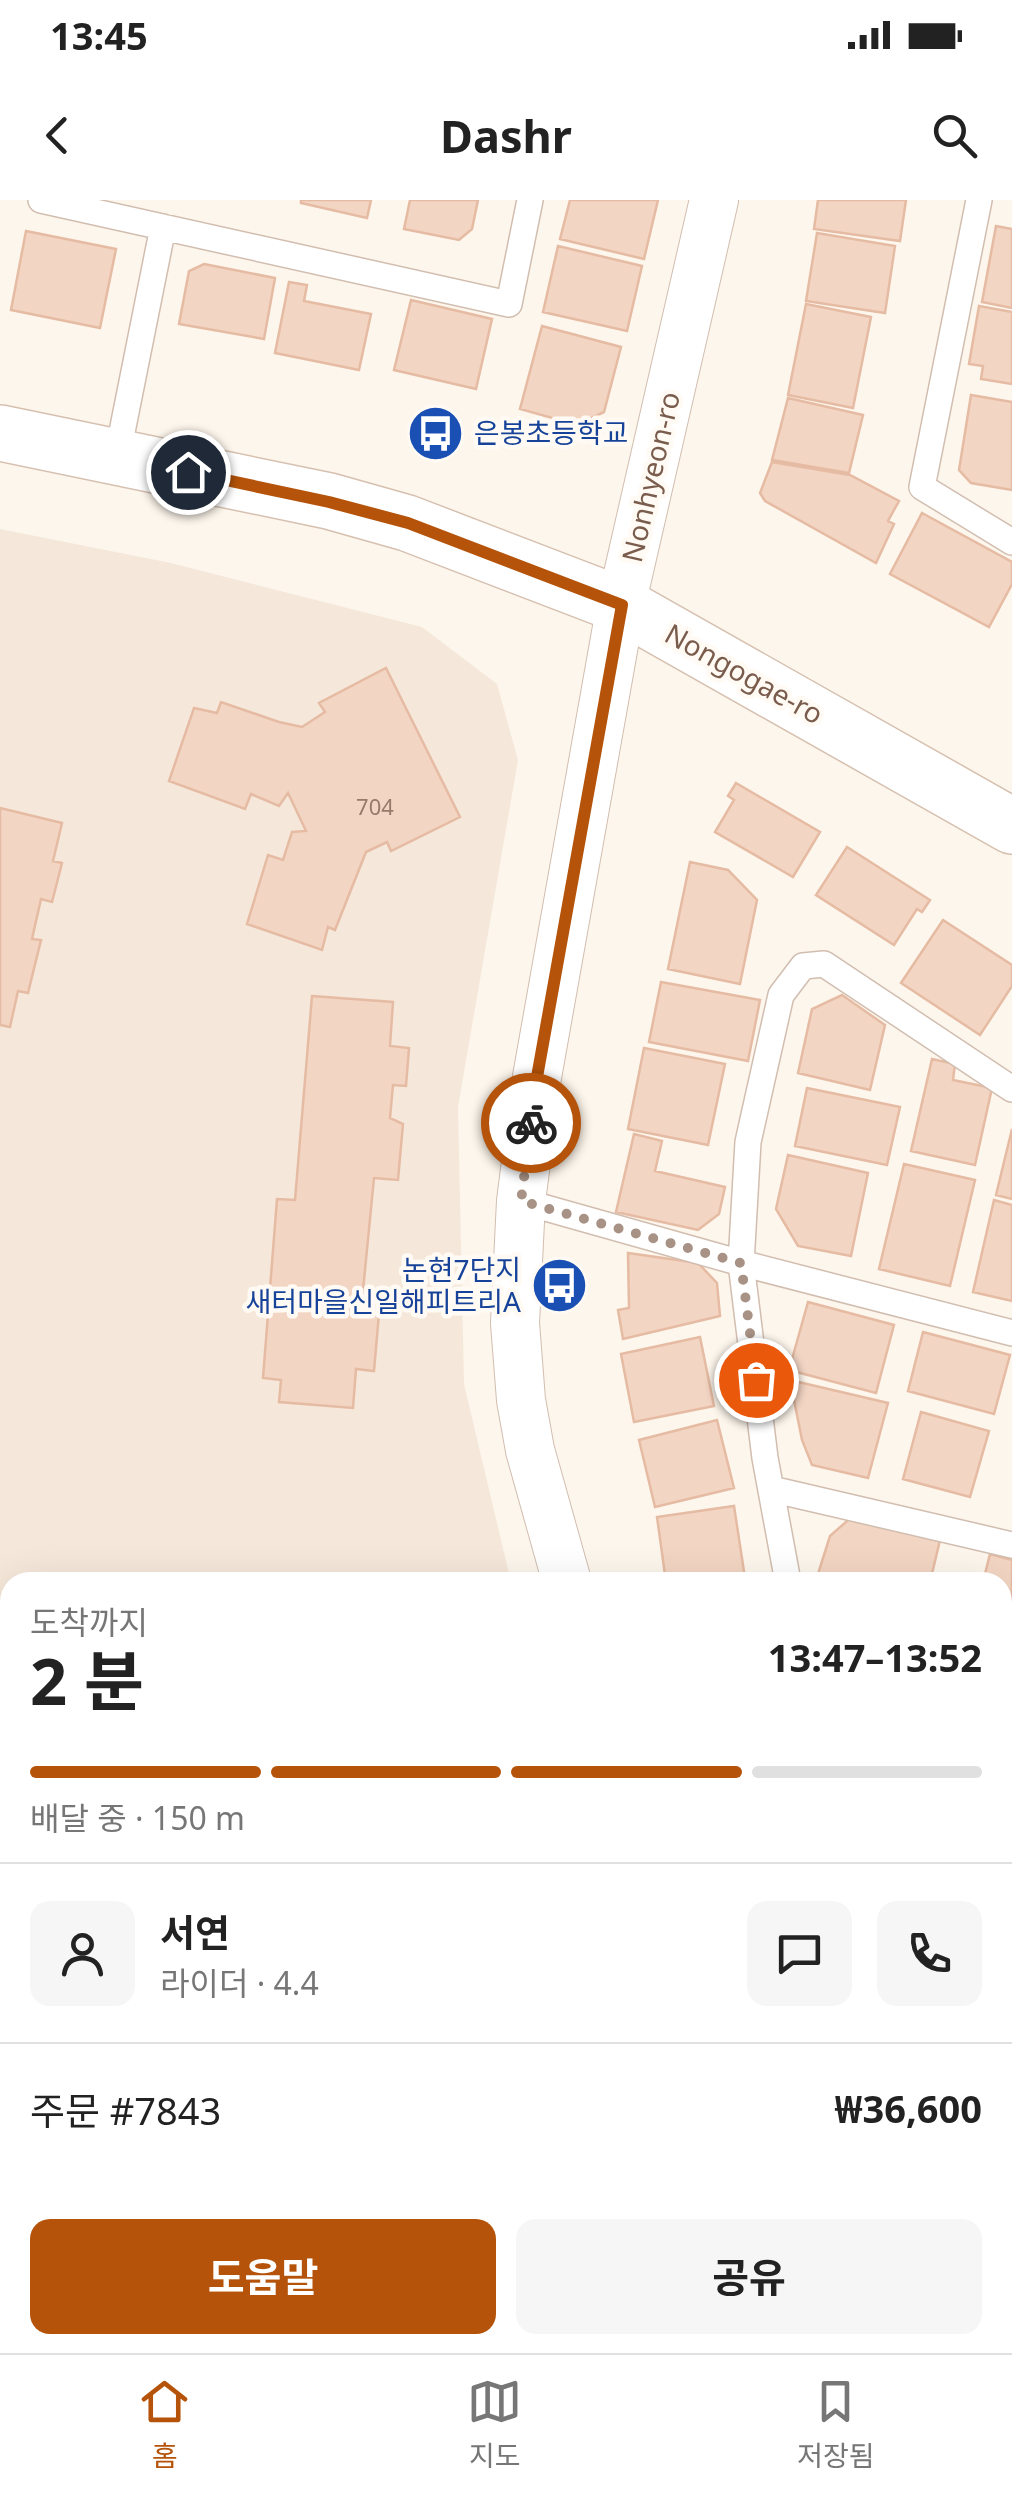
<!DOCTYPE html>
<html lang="ko">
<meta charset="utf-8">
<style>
body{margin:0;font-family:"Noto Sans","Noto Sans KR",sans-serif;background:#f6f6f6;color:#222;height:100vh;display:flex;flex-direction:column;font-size:38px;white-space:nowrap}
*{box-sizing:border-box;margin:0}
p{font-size:32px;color:#767676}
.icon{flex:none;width:55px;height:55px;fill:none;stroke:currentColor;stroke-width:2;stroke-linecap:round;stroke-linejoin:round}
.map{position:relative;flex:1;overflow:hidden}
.drawer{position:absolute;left:0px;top:1372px;width:1012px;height:782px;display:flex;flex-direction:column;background:#fff;border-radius:30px 30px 0 0;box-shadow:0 10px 40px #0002}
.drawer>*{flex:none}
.pin{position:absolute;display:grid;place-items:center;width:85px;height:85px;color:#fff;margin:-42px;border:5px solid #fff;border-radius:50%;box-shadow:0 2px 10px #0007}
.courier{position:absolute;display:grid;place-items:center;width:100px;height:100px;margin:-50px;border:8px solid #b45309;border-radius:50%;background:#fff;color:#222;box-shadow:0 2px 12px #0007}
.summary em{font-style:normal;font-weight:700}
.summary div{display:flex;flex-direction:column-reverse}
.summary{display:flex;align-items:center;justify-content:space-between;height:170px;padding:0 30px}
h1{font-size:65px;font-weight:700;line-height:75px}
.bar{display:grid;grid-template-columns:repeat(4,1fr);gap:15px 10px;align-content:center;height:120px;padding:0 30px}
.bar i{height:12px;border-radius:8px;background:#e0e0e0}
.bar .active{background:#b45309}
.bar p{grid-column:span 4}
.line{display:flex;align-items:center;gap:25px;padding:0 30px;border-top:2px solid #e0e0e0}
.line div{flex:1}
.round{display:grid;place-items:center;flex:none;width:105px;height:105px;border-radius:20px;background:#f6f6f6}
.action{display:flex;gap:20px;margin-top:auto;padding:20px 30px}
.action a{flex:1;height:115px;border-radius:20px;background:#b45309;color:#fff;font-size:40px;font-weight:700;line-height:115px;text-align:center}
.action a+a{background:#f6f6f6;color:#222}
.status{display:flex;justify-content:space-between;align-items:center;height:70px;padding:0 50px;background:#fff;direction:ltr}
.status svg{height:28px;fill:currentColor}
header{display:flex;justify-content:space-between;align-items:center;height:130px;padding:0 30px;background:#fff;font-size:45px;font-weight:700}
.tab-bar{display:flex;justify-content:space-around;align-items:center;height:140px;border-top:2px solid #e0e0e0;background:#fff;font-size:28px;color:#767676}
.tab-bar a{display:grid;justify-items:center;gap:5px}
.tab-bar .active{color:#b45309}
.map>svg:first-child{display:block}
</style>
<div class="status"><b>13:45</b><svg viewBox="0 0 49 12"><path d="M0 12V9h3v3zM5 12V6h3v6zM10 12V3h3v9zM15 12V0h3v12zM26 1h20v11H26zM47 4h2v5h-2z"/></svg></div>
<header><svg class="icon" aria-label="back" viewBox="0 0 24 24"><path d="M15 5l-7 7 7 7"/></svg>Dashr<svg class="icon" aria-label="search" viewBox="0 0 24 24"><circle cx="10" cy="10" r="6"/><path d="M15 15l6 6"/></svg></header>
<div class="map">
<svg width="1012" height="2153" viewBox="0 0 1012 2153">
<rect width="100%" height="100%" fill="#fdf6ec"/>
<path fill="#f5e8da" d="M 0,329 L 171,363 L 422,427 L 497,484 L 518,560 L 458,907 L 464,1184 L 511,1382 L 10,1382 L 10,2145 L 630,2145 L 628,2153 L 0,2153 Z"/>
<path fill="#f3d5c3" stroke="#e6bba3" stroke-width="2.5" d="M 301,0 L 371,0 L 367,18 L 301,3 Z
M 410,0 L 478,0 L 472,29 L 459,40 L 404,29 Z
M 570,0 L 658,0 L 644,59 L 560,39 Z
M 818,0 L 906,0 L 900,41 L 814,29 Z
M 996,26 L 1012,29 L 1012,108 L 982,102 Z
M 26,31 L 116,49 L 100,128 L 11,110 Z
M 817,33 L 895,46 L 885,113 L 806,101 Z
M 558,46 L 642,66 L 627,131 L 543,112 Z
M 204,64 L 275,78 L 264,139 L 179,124 L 189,71 Z
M 289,82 L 307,85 L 304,101 L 371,114 L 359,170 L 275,153 Z
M 411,100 L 492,119 L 476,189 L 394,170 Z
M 806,104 L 871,117 L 853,208 L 788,195 Z
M 979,106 L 1012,112 L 1012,184 L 981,179 L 983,166 L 969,164 Z
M 542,126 L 621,147 L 604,212 L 577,225 L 520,209 Z
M 971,195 L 1012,202 L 1012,290 L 971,283 L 959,270 Z
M 788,198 L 863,215 L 849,273 L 772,260 Z
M 772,262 L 850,275 L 899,301 L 888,321 L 894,324 L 876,363 L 765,301 L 760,293 Z
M 922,313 L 1012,362 L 1012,384 L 989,427 L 890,374 Z
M 386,468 L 460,617 L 391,651 L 387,642 L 366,652 L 335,730 L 328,727 L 322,750 L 247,724 L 268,655 L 283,660 L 292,632 L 306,631 L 288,593 L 279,606 L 251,594 L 245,609 L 169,581 L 194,508 L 217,513 L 221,502 L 279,522 L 302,527 L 325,512 L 319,503 Z
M 736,583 L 820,632 L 793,677 L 715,632 L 734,600 L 728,596 Z
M 0,608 L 62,623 L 53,661 L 62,663 L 52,702 L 41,699 L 32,739 L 41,740 L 28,793 L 18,791 L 10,827 L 0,825 Z
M 847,647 L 930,700 L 922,712 L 917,709 L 894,745 L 816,695 Z
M 690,662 L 728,670 L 757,700 L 740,784 L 668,769 Z
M 943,720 L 1012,765 L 1012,786 L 980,835 L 901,783 Z
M 661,782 L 760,800 L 748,861 L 649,842 Z
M 842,795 L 885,825 L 870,890 L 798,873 L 812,809 Z
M 312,796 L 393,802 L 390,846 L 409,848 L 406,886 L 393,885 L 390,918 L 403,924 L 398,980 L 374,978 L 361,1111 L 379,1113 L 374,1171 L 356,1169 L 353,1208 L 279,1202 L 281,1180 L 263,1178 L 277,999 L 295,1000 Z
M 644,848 L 725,864 L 708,945 L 628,929 Z
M 932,859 L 955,864 L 953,880 L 992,888 L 975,965 L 911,951 Z
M 807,888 L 900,907 L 887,965 L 795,946 Z
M 1012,929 L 1012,999 L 996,995 Z
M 634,934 L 662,941 L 655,971 L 725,987 L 719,1014 L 698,1030 L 616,1012 Z
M 788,955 L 868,973 L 851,1056 L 798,1046 L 776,1009 Z
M 904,964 L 975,980 L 950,1086 L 879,1069 Z
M 994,1000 L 1012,1005 L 1012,1101 L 973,1092 Z
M 628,1053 L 698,1063 L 717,1083 L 720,1116 L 623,1139 L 618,1110 L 629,1108 Z
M 808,1102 L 894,1125 L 876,1193 L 789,1170 Z
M 923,1132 L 1010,1155 L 994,1214 L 908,1191 Z
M 700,1137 L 714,1206 L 634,1222 L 621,1154 Z
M 790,1180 L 888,1203 L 868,1278 L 812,1265 L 802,1240 Z
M 921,1212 L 989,1231 L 970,1297 L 903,1279 Z
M 717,1220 L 734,1288 L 655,1307 L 639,1240 Z
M 734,1306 L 745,1378 L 714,1382 L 666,1382 L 657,1317 Z
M 855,1314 L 941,1336 L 930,1382 L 820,1382 L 817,1377 L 830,1336 Z
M 990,1354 L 1012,1360 L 1012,1433 L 1002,1430 L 1002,1382 L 983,1382 Z
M 1002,1452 L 1012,1455 L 1012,1518 L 1002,1515 Z
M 0,1473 L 10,1476 L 10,1569 L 2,1594 L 10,1597 L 10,1601 L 0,1632 Z
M 1002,1569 L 1012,1572 L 1012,1658 L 1002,1655 Z
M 0,1664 L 10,1667 L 1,1702 L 10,1705 L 10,1739 L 8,1746 L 0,1744 Z
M 1012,1711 L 1012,1803 L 1002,1800 L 1002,1748 Z
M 1002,1862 L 1012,1864 L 1012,1923 L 1002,1921 Z
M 1002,1934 L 1012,1936 L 1012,1971 L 1002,2009 Z
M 1002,2061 L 1012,2064 L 1012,2074 L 1002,2105 Z
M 0,2064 L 10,2068 L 10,2085 L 0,2110 Z
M 387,2145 L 480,2145 L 478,2153 L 385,2153 Z
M 773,2145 L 857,2145 L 856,2153 L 816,2153 L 772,2148 Z
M 931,2145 L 990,2145 L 987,2153 L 935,2153 L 930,2152 Z"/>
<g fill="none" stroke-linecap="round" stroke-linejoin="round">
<defs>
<path id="service" d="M 41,0 L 509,104 L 530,0
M 979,0 L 922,287 L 1012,342
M 117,257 L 163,27
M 521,1001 L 741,1063 L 1012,1133
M 771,1289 L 1012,1345
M 788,1382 L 765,1258 L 741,1063 L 748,942 L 781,795 L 803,766 L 824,764 L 1012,889
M 1002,1548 L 1012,1551
M 1002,1842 L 1012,1844
M 1002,2043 L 1012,2045
M 892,2153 L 893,2145"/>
<path id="pedestrian" d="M 1002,1677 L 1012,1680"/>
<path id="minor" d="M 567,1382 L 530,1250 L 521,1200 L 515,1123 L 521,1001 L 537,877 L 621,405 L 714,0
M 684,2153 L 684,2145"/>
<path id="secondary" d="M 0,233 L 329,301 L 407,323 L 621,405 L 1012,626"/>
</defs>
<use href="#service" stroke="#d1beb0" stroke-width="28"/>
<use href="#pedestrian" stroke="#d1beb0" stroke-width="38"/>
<use href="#minor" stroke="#d1beb0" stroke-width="50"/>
<use href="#secondary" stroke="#d6c0b0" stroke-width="58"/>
<use href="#service" stroke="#fff" stroke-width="25"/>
<use href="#pedestrian" stroke="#fff" stroke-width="35"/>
<use href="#minor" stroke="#fff" stroke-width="48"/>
<use href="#secondary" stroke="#fff" stroke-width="55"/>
</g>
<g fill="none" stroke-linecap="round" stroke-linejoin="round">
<path stroke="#a89285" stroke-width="10" stroke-dasharray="0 18" d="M 531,923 L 521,1001 L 741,1063 L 756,1180"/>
<path stroke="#b45309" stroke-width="12" d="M 188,272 L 329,302 L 408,323 L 622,405 L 537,877 L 531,923"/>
</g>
<defs>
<symbol id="bus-disc" viewBox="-11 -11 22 22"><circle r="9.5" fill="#1a4fb4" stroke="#fffaf3"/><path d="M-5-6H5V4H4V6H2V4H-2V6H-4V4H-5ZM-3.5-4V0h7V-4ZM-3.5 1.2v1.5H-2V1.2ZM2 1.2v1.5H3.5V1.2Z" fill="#fff"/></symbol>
</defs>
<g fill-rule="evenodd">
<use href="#bus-disc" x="404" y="202" width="63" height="63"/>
<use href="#bus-disc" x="528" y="1054" width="63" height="63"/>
</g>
<g text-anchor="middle" stroke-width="9" stroke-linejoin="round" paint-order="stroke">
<g font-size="22" fill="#987a6a">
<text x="375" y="615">704</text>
</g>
<g font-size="28" fill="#164399" stroke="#fffaf3" text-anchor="start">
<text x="474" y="243">은봉초등학교</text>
<text x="521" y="1080" text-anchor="end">논현7단지<tspan x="521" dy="32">새터마을신일해피트리A</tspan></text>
</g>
<g font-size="28" fill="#7a5c4d" stroke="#fffaf3">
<text transform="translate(651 277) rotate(-77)" y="10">Nonhyeon-ro</text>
<text transform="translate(744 474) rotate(29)" y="10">Nongogae-ro</text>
</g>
</g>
</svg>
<div class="pin" style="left:756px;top:1180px;background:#ea580c"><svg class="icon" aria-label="bag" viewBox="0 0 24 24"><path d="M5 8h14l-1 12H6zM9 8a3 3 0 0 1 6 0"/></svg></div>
<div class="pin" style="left:188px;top:272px;background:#1f2937"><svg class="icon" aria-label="home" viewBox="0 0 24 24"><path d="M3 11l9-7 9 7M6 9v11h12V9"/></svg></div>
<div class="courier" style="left:531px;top:923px"><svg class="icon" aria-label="bike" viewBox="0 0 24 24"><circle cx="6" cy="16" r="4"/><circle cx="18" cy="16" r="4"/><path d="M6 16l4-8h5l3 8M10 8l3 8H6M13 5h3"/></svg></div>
<section class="drawer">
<div class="summary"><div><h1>2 분</h1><p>도착까지</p></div><em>13:47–13:52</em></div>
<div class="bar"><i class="active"></i><i class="active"></i><i class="active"></i><i></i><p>배달 중 · 150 m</p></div>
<div class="line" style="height:180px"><a class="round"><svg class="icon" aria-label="person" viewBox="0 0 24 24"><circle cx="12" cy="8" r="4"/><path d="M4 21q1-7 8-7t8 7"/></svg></a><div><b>서연</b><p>라이더 · 4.4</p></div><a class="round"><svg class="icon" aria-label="chat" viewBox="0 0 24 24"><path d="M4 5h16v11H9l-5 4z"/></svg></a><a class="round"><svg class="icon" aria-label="phone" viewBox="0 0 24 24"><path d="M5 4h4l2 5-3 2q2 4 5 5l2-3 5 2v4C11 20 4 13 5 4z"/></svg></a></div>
<div class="line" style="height:130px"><div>주문 #7843</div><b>₩36,600</b></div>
<div class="action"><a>도움말</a><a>공유</a></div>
</section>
</div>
<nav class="tab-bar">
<a class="active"><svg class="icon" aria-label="home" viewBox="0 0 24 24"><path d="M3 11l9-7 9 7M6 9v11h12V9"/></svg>홈</a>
<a><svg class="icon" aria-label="map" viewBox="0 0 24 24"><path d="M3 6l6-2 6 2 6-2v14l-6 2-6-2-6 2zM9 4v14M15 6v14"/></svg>지도</a>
<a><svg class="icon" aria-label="saved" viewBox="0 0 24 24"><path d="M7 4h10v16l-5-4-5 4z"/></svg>저장됨</a>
</nav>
